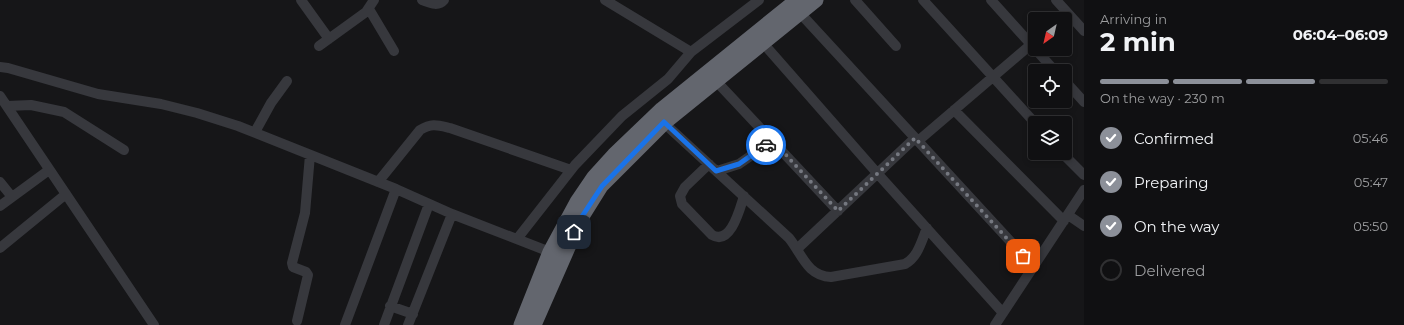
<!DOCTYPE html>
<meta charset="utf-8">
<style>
body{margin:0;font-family:Montserrat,sans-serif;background:#19191b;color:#f1f3f6;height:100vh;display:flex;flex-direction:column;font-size:15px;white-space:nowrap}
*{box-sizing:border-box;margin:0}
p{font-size:13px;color:#9c9d9f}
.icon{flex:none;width:22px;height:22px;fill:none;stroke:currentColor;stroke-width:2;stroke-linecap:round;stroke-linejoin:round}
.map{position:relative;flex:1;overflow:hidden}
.drawer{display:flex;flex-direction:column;background:#101012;width:320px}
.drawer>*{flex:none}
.needle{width:26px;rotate:214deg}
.controls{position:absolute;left:1028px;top:12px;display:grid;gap:8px}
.controls a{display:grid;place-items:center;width:44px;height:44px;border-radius:4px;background:#101012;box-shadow:0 2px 6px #0003,0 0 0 1px #303032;font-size:20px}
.pin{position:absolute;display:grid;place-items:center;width:34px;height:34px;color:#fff;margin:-17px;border-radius:8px;box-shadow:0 2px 6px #0006}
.courier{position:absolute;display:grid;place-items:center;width:40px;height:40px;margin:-20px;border:3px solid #1a73e8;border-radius:50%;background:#fff;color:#222;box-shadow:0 1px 5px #0007}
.head em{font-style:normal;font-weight:700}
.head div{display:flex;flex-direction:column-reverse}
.head{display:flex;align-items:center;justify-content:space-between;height:68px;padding:0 16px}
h1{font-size:26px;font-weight:700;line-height:30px}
.bar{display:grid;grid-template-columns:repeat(4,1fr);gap:6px 4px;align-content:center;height:48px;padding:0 16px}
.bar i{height:5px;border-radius:3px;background:#303032}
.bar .current{background:#8c9099}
.bar p{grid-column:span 4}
ol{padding:0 16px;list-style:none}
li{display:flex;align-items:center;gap:12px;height:44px}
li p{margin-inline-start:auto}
li .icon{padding:4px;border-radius:50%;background:#8c9099;color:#fff;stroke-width:4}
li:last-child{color:#9c9d9f}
li i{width:22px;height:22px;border:2px solid #303032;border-radius:50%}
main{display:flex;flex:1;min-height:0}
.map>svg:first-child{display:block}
</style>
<main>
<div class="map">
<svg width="1084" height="325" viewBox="0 0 1084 325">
<rect width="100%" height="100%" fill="#161618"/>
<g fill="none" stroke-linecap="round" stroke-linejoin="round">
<path stroke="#37383d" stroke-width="10" d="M 301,0 L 329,39
M 422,0 C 430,3 438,7 444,0
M 605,0 L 691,52
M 855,0 L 896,46
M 923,0 L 1035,123
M 991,0 L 1055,71
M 1056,0 L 1084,31
M 369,9 L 394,51
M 800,13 L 1034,267
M 763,43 L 877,173 L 1003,313
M 319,46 L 366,12 L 374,0
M 0,67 L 8,68 L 98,94 L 161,104 L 197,113 L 238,126 L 396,189 L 452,214 L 550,252
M 716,81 L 838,211
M 1065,81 L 1084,102
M 0,96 L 154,325
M 7,106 L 31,105 L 64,112 L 124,150
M 954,110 L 1064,221
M 664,123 L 789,238 C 802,254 807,276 831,277 L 905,264 C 918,257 921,242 927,228
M 255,132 L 271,103 L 287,81
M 918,141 L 1035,41
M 1062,153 L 1084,175
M 709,164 L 685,187 L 680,196 L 682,204 L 712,235 C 731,246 740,208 744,196
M 717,171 L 739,164 L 772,141
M 0,182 L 12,197
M 378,182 L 420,130 C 432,123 437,125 450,128 L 571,170
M 0,206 L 49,170
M 1068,215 L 1084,226
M 517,239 L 575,165 L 622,116 L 668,79 L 691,52 L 759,0
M 0,248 L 66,194
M 797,249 L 915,138
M 390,306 L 413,314
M 297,321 L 308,275 L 306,272 L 293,267 L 292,263 L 305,213 L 310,155
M 345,325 L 396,189
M 384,325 L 429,204
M 408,325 L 452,214
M 995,325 L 1084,190"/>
<path stroke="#63666e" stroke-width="15" d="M 521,325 L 550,252 L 577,202 L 594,177 L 614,155 L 662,109 L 797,0
M 534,325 L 581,218 L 601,186 L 664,123 L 816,0"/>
</g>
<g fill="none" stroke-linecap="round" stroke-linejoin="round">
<path stroke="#757880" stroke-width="4" stroke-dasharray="0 7.2" d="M 766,145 L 772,140 L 838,211 L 915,138 L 1023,256"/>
<path stroke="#1a73e8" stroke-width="5" d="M 574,232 L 581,218 L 602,186 L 664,122 L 716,171 L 739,164 L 766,145"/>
</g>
</svg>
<div class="controls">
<a><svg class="needle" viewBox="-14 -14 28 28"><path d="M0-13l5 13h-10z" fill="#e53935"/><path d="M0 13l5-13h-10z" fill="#9c9d9f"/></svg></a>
<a><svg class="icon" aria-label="locate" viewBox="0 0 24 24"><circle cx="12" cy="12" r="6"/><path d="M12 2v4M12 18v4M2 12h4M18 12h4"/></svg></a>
<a><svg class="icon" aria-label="layers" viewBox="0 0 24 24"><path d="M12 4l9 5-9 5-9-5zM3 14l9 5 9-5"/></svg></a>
</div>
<div class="pin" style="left:1023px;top:256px;background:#ea580c"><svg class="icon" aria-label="bag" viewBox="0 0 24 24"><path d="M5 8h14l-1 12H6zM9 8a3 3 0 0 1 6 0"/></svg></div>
<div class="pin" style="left:574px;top:232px;background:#1f2937"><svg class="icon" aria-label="home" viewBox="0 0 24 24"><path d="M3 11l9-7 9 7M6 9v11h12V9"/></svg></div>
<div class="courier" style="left:766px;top:145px"><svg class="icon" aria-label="car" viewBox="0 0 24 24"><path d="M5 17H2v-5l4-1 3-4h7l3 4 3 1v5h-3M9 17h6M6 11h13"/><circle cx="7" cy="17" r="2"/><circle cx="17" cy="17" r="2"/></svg></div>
</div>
<section class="drawer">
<div class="head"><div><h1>2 min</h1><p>Arriving in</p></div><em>06:04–06:09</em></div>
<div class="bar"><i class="current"></i><i class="current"></i><i class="current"></i><i></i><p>On the way · 230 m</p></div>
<ol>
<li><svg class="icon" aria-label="check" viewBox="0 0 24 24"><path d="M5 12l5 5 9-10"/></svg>Confirmed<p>05:46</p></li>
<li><svg class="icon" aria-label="check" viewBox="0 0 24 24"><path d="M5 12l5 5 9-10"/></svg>Preparing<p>05:47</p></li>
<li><svg class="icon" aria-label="check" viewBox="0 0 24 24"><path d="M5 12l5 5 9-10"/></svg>On the way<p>05:50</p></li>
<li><i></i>Delivered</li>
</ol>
</section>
</main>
